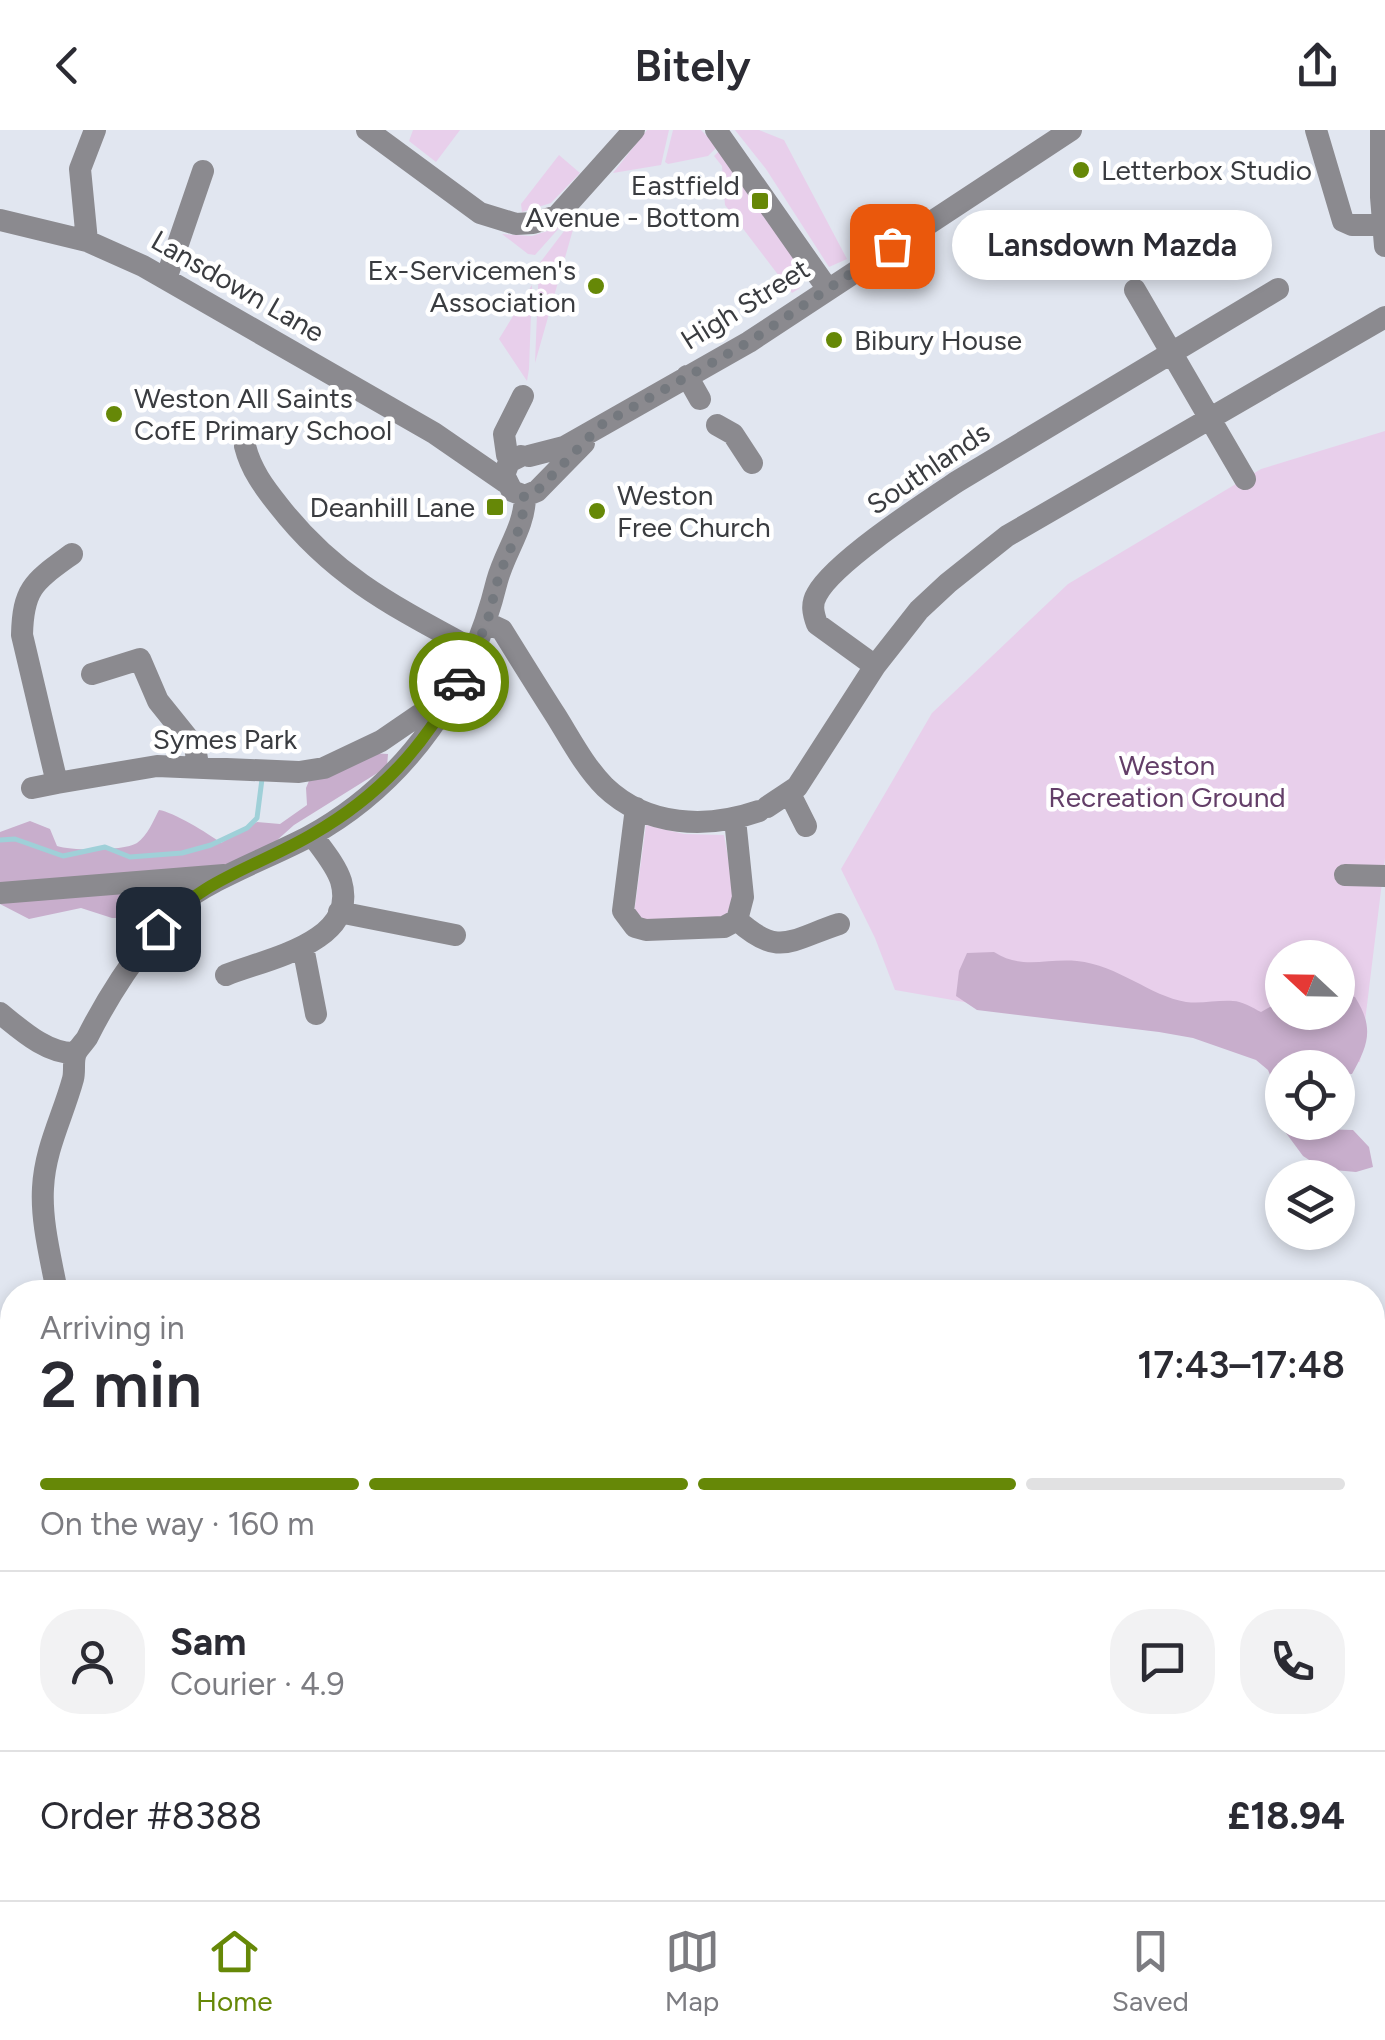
<!DOCTYPE html>
<meta charset="utf-8">
<style>
body{margin:0;font-family:Figtree,sans-serif;background:#f2f2f3;color:#2b2b33;height:100vh;display:flex;flex-direction:column;font-size:38px;white-space:nowrap}
*{box-sizing:border-box;margin:0}
p{font-size:32px;color:#7c7c81}
.icon{flex:none;width:55px;height:55px;fill:none;stroke:currentColor;stroke-width:2;stroke-linecap:round;stroke-linejoin:round}
.map{position:relative;flex:1;overflow:hidden}
.details{position:absolute;left:0px;top:1150px;width:1385px;height:620px;display:flex;flex-direction:column;background:#fff;border-radius:40px 40px 0 0;box-shadow:0 5px 15px #0003}
.details>*{flex:none}
.needle{width:65px;rotate:292deg}
.fabs{position:absolute;left:1265px;top:810px;display:grid;gap:20px}
.fabs a{display:grid;place-items:center;width:90px;height:90px;border-radius:50%;background:#fff;box-shadow:0 5px 15px #0003;font-size:50px}
.pin{position:absolute;display:grid;place-items:center;width:85px;height:85px;color:#fff;margin:-42px;border-radius:20px;box-shadow:0 5px 15px #0006}
.courier{position:absolute;display:grid;place-items:center;width:100px;height:100px;margin:-50px;border:8px solid #668807;border-radius:50%;background:#fff;color:#222;box-shadow:0 2px 12px #0007}
.bubble{position:absolute;height:70px;border-radius:35px;background:#fff;box-shadow:0 5px 15px #0003;font-size:32px;font-weight:600;line-height:70px;text-align:center}
.headline em{font-style:normal;font-weight:600}
.headline div{display:flex;flex-direction:column-reverse}
.headline{display:flex;align-items:center;justify-content:space-between;height:170px;padding:0 40px}
h1{font-size:65px;font-weight:600;line-height:75px}
.bar{display:grid;grid-template-columns:repeat(4,1fr);gap:15px 10px;align-content:center;height:120px;padding:0 40px}
.bar i{height:12px;border-radius:8px;background:#e1e1e2}
.bar .selected{background:#668807}
.bar p{grid-column:span 4}
.line{display:flex;align-items:center;gap:25px;padding:0 40px;border-top:2px solid #e1e1e2}
.line div{flex:1}
.round{display:grid;place-items:center;flex:none;width:105px;height:105px;border-radius:40px;background:#f2f2f3}
header{display:flex;justify-content:space-between;align-items:center;height:130px;padding:0 40px;background:#fff;font-size:45px;font-weight:600}
.menu{display:flex;justify-content:space-around;align-items:center;height:140px;border-top:2px solid #e1e1e2;background:#fff;font-size:28px;color:#7c7c81}
.menu a{display:grid;justify-items:center;gap:5px}
.menu .selected{color:#668807}
.map>svg:first-child{display:block}
</style>
<header><svg class="icon" aria-label="back" viewBox="0 0 24 24"><path d="M15 5l-7 7 7 7"/></svg>Bitely<svg class="icon" aria-label="share" viewBox="0 0 24 24"><path d="M12 15V3M7 8l5-5 5 5M5 13v7h14v-7"/></svg></header>
<div class="map">
<svg width="1385" height="1770" viewBox="0 0 1385 1770">
<rect width="100%" height="100%" fill="#e1e6f0"/>
<path fill="#e8cfeb" fill-rule="evenodd" d="M 413,0 L 460,0 L 436,32 L 409,11 Z
M 647,0 L 669,0 L 661,35 L 613,43 Z
M 673,0 L 701,0 L 717,17 L 708,26 L 668,34 L 665,32 Z
M 735,0 L 759,0 L 784,10 L 847,129 L 829,137 L 766,39 Z
M 720,20 L 803,139 L 800,158 L 792,163 L 725,75 L 722,36 L 714,26 Z
M 559,25 L 580,43 L 551,73 L 522,82 L 521,74 Z
M 574,88 L 576,89 L 535,233 L 539,134 Z
M 560,97 L 535,125 L 528,124 L 502,104 L 532,106 Z
M 532,155 L 529,239 L 527,251 L 499,209 Z
M 1385,301 L 1385,728 L 1360,932 L 1186,898 L 970,873 L 895,860 L 875,808 L 841,739 L 932,583 L 1068,454 L 1261,339 ZM 1282,828 L 1338,828 L 1338,882 L 1282,882 Z
M 646,695 L 684,704 L 724,705 L 736,771 L 724,787 L 649,792 L 634,783 Z"/>
<path fill="#c8aecc" d="M 371,623 L 388,624 L 387,637 L 294,695 L 275,712 L 222,737 L 175,744 L 172,768 L 149,788 L 112,788 L 81,778 L 29,789 L 0,774 L 0,702 L 30,691 L 50,699 L 57,716 C 72,721 124,721 137,713 C 148,705 153,691 159,680 C 173,682 208,703 221,713 L 257,692 L 280,694 L 307,675 L 306,658 L 311,646 Z
M 994,822 C 1022,840 1046,828 1077,831 C 1118,835 1150,866 1186,872 C 1202,874 1217,870 1233,871 C 1242,871 1253,878 1261,882 L 1282,870 L 1282,882 L 1338,882 L 1338,863 L 1355,867 C 1374,897 1369,914 1352,944 L 1338,944 L 1338,938 L 1282,938 L 1282,992 L 1316,993 L 1317,999 L 1353,1000 L 1369,1017 L 1373,1037 L 1356,1042 L 1323,1039 L 1303,1026 L 1286,1003 L 1272,972 L 1275,957 L 1268,940 L 1256,930 L 1193,908 L 1159,902 L 977,880 L 956,866 L 959,841 L 967,823 Z"/>
<g fill="none" stroke-linecap="round" stroke-linejoin="round">
<path stroke="#9fd0d8" stroke-width="5" d="M 0,710 L 15,709 L 63,726 L 105,717 L 130,727 L 182,723 L 211,715 L 247,698 L 257,688 L 262,649"/>
<path stroke="#8b8a8f" stroke-width="22" d="M 367,0 L 480,83 L 516,94 L 533,93 L 557,86 L 634,0
M 716,0 L 827,158
M 1316,0 L 1343,91 L 1352,95 L 1382,95
M 1381,0 L 1381,67 L 1385,116
M 0,90 L 87,111 L 143,136 L 434,303 L 505,352
M 87,111 L 80,39 L 95,0
M 166,149 L 203,41
M 1135,160 L 1245,349
M 687,246 L 700,269
M 717,295 L 733,304 L 752,333
M 245,316 C 251,340 264,357 279,376 C 335,448 397,478 476,521
M 507,325 L 504,304 L 523,266
M 521,326 L 509,332 L 504,345 L 512,361 L 525,366 L 537,361 L 584,313
M 529,326 L 564,317 L 749,212 L 1071,0
M 72,424 C 35,451 23,457 22,505 L 57,653 L 157,636 L 299,642 L 324,638 L 381,611 L 419,585 L 429,585 L 438,590
M 487,493 L 502,500 C 520,529 538,558 556,586 C 571,610 585,637 605,657 C 647,697 707,699 759,681
M 875,536 L 817,494 C 813,483 811,474 817,464 C 834,432 925,373 958,351 L 1278,159
M 92,544 L 140,529 L 158,571 L 195,617 L 198,635
M 32,658 L 57,653
M 790,664 L 806,696
M 767,677 L 797,657 L 875,536 L 919,480 L 948,453 L 1007,406 L 1385,187
M 636,678 L 623,781 L 635,797 L 646,800 L 724,797 L 737,790 L 743,767 L 735,689
M 1345,745 L 1385,746
M 0,763 L 224,745
M 339,782 L 455,805
M 737,790 C 779,828 790,810 839,794
M 303,817 L 316,884
M 226,845 C 265,829 359,813 341,751 C 336,735 322,719 312,705
M 0,883 C 21,900 47,924 75,923
M 57,1162 C 51,1129 41,1092 43,1058 C 45,1018 63,986 73,949 C 75,941 73,933 75,926 C 76,920 83,914 87,908 C 106,870 126,839 152,806 C 160,797 167,785 176,777 C 211,748 269,728 310,706 C 408,652 471,558 497,451 C 505,421 525,397 525,366
M 0,1212 L 12,1210
M 0,1628 L 12,1597"/>
</g>
<g fill="none" stroke-linecap="round" stroke-linejoin="round">
<path stroke="#74787e" stroke-width="10" stroke-dasharray="0 18" d="M 459,552 L 487,493 L 499,445 L 522,392 L 524,366 L 537,361 L 601,295 L 749,212 L 892,116"/>
<path stroke="#668807" stroke-width="12" d="M 158,799 C 198,751 261,735 313,704 C 379,666 423,618 459,552"/>
</g>
<g fill="#668807" stroke="#fff" stroke-width="4">
<circle cx="1081" cy="40" r="10"/>
<rect x="750" y="61" width="20" height="20" rx="5"/>
<circle cx="596" cy="156" r="10"/>
<circle cx="834" cy="210" r="10"/>
<circle cx="114" cy="284" r="10"/>
<rect x="485" y="367" width="20" height="20" rx="5"/>
<circle cx="597" cy="381" r="10"/>
</g>
<g text-anchor="middle" stroke-width="9" stroke-linejoin="round" paint-order="stroke">
<g font-size="28" fill="#3a3c40" stroke="#fff" text-anchor="start">
<text x="1101" y="50">Letterbox Studio</text>
<text x="740" y="65" text-anchor="end">Eastfield<tspan x="740" dy="32">Avenue - Bottom</tspan></text>
<text x="576" y="150" text-anchor="end">Ex-Servicemen's<tspan x="576" dy="32">Association</tspan></text>
<text x="854" y="220">Bibury House</text>
<text x="134" y="278">Weston All Saints<tspan x="134" dy="32">CofE Primary School</tspan></text>
<text x="617" y="375">Weston<tspan x="617" dy="32">Free Church</tspan></text>
<text x="475" y="387" text-anchor="end">Deanhill Lane</text>
</g>
<g font-size="28" fill="#3a3c40" stroke="#fff">
<text transform="translate(238 156) rotate(30)" y="10">Lansdown Lane</text>
<text transform="translate(745 174) rotate(-32)" y="10">High Street</text>
<text transform="translate(928 338) rotate(-34)" y="10">Southlands</text>
<text x="225" y="619">Symes Park</text>
</g>
<g font-size="28" fill="#633e68" stroke="#fff">
<text x="1167" y="645">Weston<tspan x="1167" dy="32">Recreation Ground</tspan></text>
</g>
</g>
</svg>
<div class="fabs">
<a><svg class="needle" viewBox="-14 -14 28 28"><path d="M0-13l5 13h-10z" fill="#e53935"/><path d="M0 13l5-13h-10z" fill="#7c7c81"/></svg></a>
<a><svg class="icon" aria-label="locate" viewBox="0 0 24 24"><circle cx="12" cy="12" r="6"/><path d="M12 2v4M12 18v4M2 12h4M18 12h4"/></svg></a>
<a><svg class="icon" aria-label="layers" viewBox="0 0 24 24"><path d="M12 4l9 5-9 5-9-5zM3 14l9 5 9-5"/></svg></a>
</div>
<div class="pin" style="left:892px;top:116px;background:#ea580c"><svg class="icon" aria-label="bag" viewBox="0 0 24 24"><path d="M5 8h14l-1 12H6zM9 8a3 3 0 0 1 6 0"/></svg></div>
<div class="pin" style="left:158px;top:799px;background:#1f2937"><svg class="icon" aria-label="home" viewBox="0 0 24 24"><path d="M3 11l9-7 9 7M6 9v11h12V9"/></svg></div>
<div class="courier" style="left:459px;top:552px"><svg class="icon" aria-label="car" viewBox="0 0 24 24"><path d="M5 17H2v-5l4-1 3-4h7l3 4 3 1v5h-3M9 17h6M6 11h13"/><circle cx="7" cy="17" r="2"/><circle cx="17" cy="17" r="2"/></svg></div>
<div class="bubble" style="left:952px;top:80px;width:320px">Lansdown Mazda</div>
<section class="details">
<div class="headline"><div><h1>2 min</h1><p>Arriving in</p></div><em>17:43–17:48</em></div>
<div class="bar"><i class="selected"></i><i class="selected"></i><i class="selected"></i><i></i><p>On the way · 160 m</p></div>
<div class="line" style="height:180px"><a class="round"><svg class="icon" aria-label="person" viewBox="0 0 24 24"><circle cx="12" cy="8" r="4"/><path d="M4 21q1-7 8-7t8 7"/></svg></a><div><b>Sam</b><p>Courier · 4.9</p></div><a class="round"><svg class="icon" aria-label="chat" viewBox="0 0 24 24"><path d="M4 5h16v11H9l-5 4z"/></svg></a><a class="round"><svg class="icon" aria-label="phone" viewBox="0 0 24 24"><path d="M5 4h4l2 5-3 2q2 4 5 5l2-3 5 2v4C11 20 4 13 5 4z"/></svg></a></div>
<div class="line" style="height:130px"><div>Order #8388</div><b>£18.94</b></div>
</section>
</div>
<nav class="menu">
<a class="selected"><svg class="icon" aria-label="home" viewBox="0 0 24 24"><path d="M3 11l9-7 9 7M6 9v11h12V9"/></svg>Home</a>
<a><svg class="icon" aria-label="map" viewBox="0 0 24 24"><path d="M3 6l6-2 6 2 6-2v14l-6 2-6-2-6 2zM9 4v14M15 6v14"/></svg>Map</a>
<a><svg class="icon" aria-label="saved" viewBox="0 0 24 24"><path d="M7 4h10v16l-5-4-5 4z"/></svg>Saved</a>
</nav>
